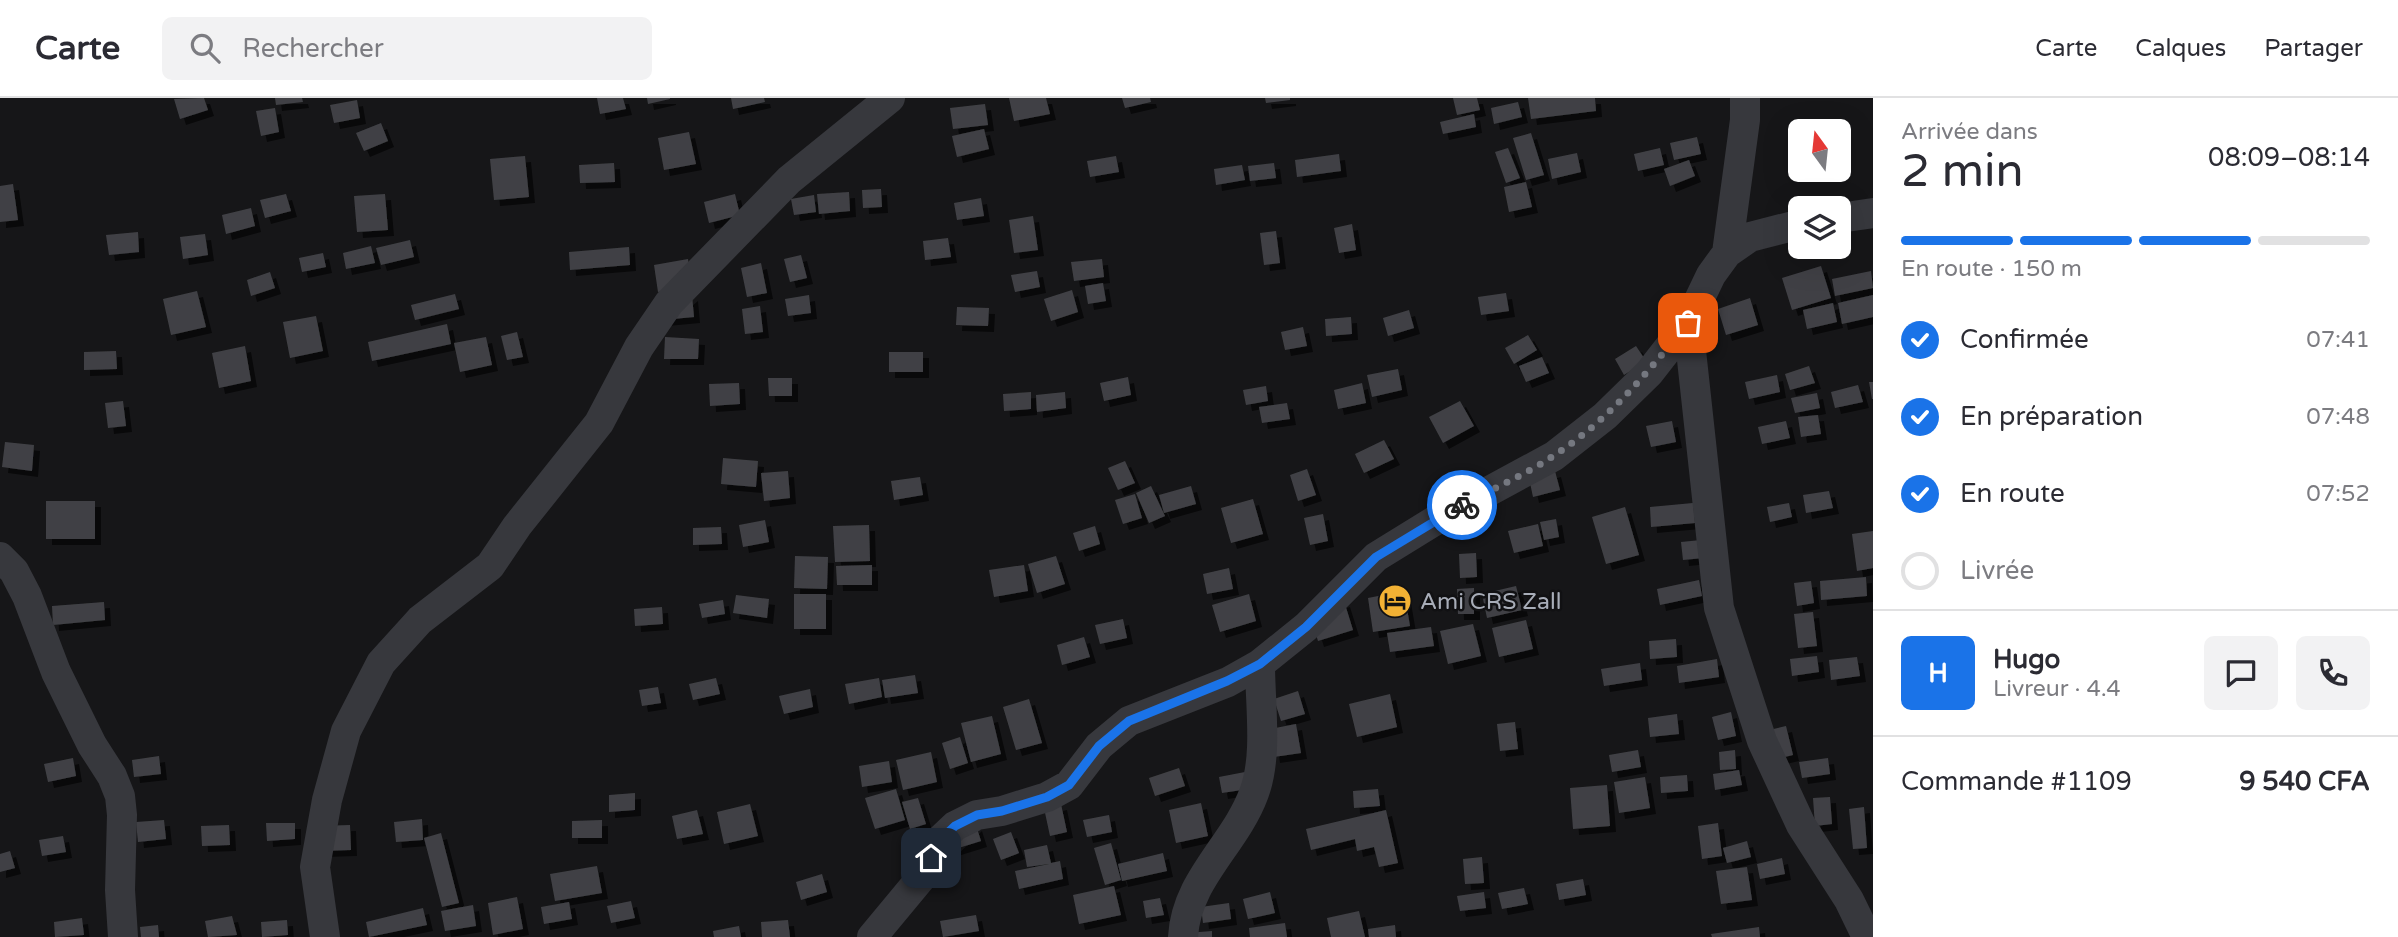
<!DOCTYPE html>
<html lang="fr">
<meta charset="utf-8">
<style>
body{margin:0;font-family:"Varela Round",sans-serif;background:#f2f2f3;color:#2b2b33;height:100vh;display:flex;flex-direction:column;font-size:26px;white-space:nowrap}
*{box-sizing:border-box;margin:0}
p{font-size:23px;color:#7c7c81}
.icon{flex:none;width:38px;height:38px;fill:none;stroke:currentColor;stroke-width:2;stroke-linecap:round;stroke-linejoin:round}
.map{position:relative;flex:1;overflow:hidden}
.drawer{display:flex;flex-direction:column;background:#fff;width:525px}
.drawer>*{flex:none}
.needle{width:46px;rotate:345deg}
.tools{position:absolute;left:1788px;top:21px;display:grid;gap:14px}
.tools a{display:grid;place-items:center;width:63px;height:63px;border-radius:10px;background:#fff;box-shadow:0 7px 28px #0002;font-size:35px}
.pin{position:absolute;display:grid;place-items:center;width:60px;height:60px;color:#fff;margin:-30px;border-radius:14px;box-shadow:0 4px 10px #0006}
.courier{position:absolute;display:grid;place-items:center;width:70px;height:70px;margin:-35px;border:5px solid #1a73e8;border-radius:50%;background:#fff;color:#222;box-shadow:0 2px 9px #0007}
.headline em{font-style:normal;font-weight:600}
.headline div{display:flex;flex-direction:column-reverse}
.headline{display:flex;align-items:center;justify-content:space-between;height:119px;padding:0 28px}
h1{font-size:46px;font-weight:600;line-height:52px}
.bar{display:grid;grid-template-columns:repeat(4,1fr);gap:10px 7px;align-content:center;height:84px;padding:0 28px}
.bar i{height:9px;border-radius:5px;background:#e1e1e2}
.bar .active{background:#1a73e8}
.bar p{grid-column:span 4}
.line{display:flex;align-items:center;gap:18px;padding:0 28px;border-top:2px solid #e1e1e2}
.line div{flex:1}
.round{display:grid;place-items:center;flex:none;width:74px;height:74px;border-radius:10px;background:#f2f2f3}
ol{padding:0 28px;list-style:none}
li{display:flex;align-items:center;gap:21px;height:77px}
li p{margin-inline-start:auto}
li .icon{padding:7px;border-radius:50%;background:#1a73e8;color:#fff;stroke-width:4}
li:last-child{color:#7c7c81}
li i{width:38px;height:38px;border:4px solid #e1e1e2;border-radius:50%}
header{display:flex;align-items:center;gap:42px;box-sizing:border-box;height:98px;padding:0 35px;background:#fff;border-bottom:2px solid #e1e1e2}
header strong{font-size:33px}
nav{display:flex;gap:38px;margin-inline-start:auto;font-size:24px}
.search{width:490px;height:63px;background:#f2f2f3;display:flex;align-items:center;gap:18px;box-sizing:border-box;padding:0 24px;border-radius:10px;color:#7c7c81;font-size:26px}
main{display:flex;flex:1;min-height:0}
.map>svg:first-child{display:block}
</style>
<header>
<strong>Carte</strong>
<div class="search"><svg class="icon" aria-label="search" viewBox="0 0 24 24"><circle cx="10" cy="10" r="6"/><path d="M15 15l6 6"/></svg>Rechercher</div>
<nav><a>Carte</a><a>Calques</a><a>Partager</a></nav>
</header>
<main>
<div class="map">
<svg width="1873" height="839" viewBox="0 0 1873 839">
<defs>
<filter id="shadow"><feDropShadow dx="6" dy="6" stdDeviation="0" flood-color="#0009"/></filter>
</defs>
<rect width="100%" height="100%" fill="#161618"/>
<path fill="#404145" filter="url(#shadow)" d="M 204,0 L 208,12 L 180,21 L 174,1 Z
M 275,0 L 302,0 L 303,4 L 276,7 Z
M 597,0 L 623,0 L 626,11 L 600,16 Z
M 647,0 L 670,0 L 670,1 L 648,6 Z
M 731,0 L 764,0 L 765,4 L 733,11 Z
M 1009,0 L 1046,0 L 1050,16 L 1014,23 Z
M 1122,0 L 1150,0 L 1151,4 L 1125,10 Z
M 1265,0 L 1290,0 L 1290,2 L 1266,5 Z
M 1453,0 L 1477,0 L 1480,12 L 1457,17 Z
M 1528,0 L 1595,0 L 1596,13 L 1531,21 Z
M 357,2 L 360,20 L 334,25 L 330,7 Z
M 1518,4 L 1522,19 L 1494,26 L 1491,10 Z
M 985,6 L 988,27 L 953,31 L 950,10 Z
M 275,10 L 279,34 L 261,38 L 256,13 Z
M 1474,16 L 1476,29 L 1443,36 L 1440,24 Z
M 381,25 L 388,43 L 364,53 L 356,35 Z
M 984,31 L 989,51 L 957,59 L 952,38 Z
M 689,34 L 696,66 L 664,72 L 658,40 Z
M 1531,35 L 1544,77 L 1526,82 L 1513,40 Z
M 1697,39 L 1701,56 L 1674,62 L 1670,45 Z
M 1508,50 L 1520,80 L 1506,85 L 1495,54 Z
M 1660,50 L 1664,67 L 1638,73 L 1634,56 Z
M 1577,55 L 1581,74 L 1552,81 L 1548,61 Z
M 1339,56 L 1341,73 L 1297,79 L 1295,62 Z
M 525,58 L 529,99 L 494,102 L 490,61 Z
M 1116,58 L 1119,74 L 1090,79 L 1087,63 Z
M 1689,62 L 1695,78 L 1670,88 L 1664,71 Z
M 614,65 L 615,84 L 580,85 L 579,67 Z
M 1274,65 L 1276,80 L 1250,83 L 1248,68 Z
M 1242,67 L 1245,82 L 1216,87 L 1214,71 Z
M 1526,84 L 1532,109 L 1509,114 L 1504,89 Z
M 13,86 L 18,122 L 0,124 L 0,88 Z
M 881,91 L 882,109 L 863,110 L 862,92 Z
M 849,94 L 850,113 L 819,116 L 817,96 Z
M 286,96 L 291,113 L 265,120 L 260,102 Z
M 385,96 L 388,132 L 357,134 L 354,98 Z
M 735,96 L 740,117 L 709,125 L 704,104 Z
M 814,97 L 816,114 L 794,117 L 791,101 Z
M 981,100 L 984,118 L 957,122 L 954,105 Z
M 251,110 L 255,128 L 226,136 L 222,117 Z
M 1033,118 L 1038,152 L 1014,155 L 1009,122 Z
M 1352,126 L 1356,152 L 1339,155 L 1334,130 Z
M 1276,133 L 1280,165 L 1264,167 L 1260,135 Z
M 138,134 L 139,154 L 109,157 L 106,137 Z
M 205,136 L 208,157 L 183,161 L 180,139 Z
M 948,140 L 951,159 L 925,162 L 923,143 Z
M 410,142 L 414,159 L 381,167 L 376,150 Z
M 371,148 L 375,165 L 346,171 L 343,155 Z
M 629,149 L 630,167 L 570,172 L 569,154 Z
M 323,155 L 326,169 L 302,174 L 299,160 Z
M 801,157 L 807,180 L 790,184 L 784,161 Z
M 688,161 L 692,189 L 658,194 L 654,167 Z
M 1102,161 L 1104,179 L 1074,183 L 1071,164 Z
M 761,165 L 767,195 L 747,199 L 741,170 Z
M 1821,168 L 1831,200 L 1792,212 L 1782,180 Z
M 1037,173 L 1040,189 L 1015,194 L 1011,177 Z
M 1871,173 L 1873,190 L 1835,198 L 1832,181 Z
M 270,174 L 275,190 L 251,198 L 247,182 Z
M 1103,185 L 1106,203 L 1088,206 L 1085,188 Z
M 1072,192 L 1078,214 L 1051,223 L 1044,201 Z
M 197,193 L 206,229 L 171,237 L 163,201 Z
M 1506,195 L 1509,213 L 1481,217 L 1478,199 Z
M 455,196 L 459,211 L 415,222 L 411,207 Z
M 692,197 L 694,219 L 662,222 Z
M 809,197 L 811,215 L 788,218 L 785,201 Z
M 1873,197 L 1873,219 L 1842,226 L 1838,205 Z
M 1750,200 L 1758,227 L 1726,237 L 1718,211 Z
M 1833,205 L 1837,224 L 1807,231 L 1803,212 Z
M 760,208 L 763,234 L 745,236 L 742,211 Z
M 957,209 L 989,210 L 988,228 L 956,227 Z
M 1409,212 L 1414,230 L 1388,238 L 1383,220 Z
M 316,218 L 323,253 L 290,260 L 283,224 Z
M 1351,219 L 1352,236 L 1326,238 L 1325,221 Z
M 1708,225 L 1711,242 L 1691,245 L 1688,228 Z
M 447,226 L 451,246 L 372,263 L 368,244 Z
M 1303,229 L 1307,248 L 1285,252 L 1281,234 Z
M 517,234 L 523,259 L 507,262 L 501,238 Z
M 1528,237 L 1537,252 L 1514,266 L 1505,250 Z
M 486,239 L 492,267 L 460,274 L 454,245 Z
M 665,239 L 699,241 L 698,261 L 664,261 Z
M 245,248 L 251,283 L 219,290 L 212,255 Z
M 1636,248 L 1646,263 L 1624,277 L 1615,261 Z
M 116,253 L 117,271 L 84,272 L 84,254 Z
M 889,254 L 923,254 L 923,274 L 889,274 Z
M 1542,259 L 1549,275 L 1526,284 L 1519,268 Z
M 1809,268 L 1815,285 L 1790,292 L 1785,276 Z
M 1398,271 L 1402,292 L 1372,299 L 1367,277 Z
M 1777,277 L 1780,294 L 1749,301 L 1745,284 Z
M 1128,279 L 1131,297 L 1104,303 L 1100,285 Z
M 768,280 L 792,280 L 792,298 L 769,298 Z
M 1869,284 L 1873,284 L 1873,301 L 1872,301 Z
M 739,285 L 740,306 L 710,308 L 709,286 Z
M 1362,285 L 1366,305 L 1338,311 L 1334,292 Z
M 1858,287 L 1863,304 L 1835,310 L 1831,294 Z
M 1266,288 L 1268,303 L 1246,307 L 1243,292 Z
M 1031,294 L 1031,311 L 1004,313 L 1003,296 Z
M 1065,294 L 1066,310 L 1037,314 L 1036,297 Z
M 1817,295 L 1820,310 L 1795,315 L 1791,300 Z
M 123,303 L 126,328 L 108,330 L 105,305 Z
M 1460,303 L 1474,328 L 1443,345 L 1429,319 Z
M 1287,305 L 1290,321 L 1262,325 L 1259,309 Z
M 1818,317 L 1821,336 L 1801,339 L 1798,319 Z
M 1672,323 L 1676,344 L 1651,349 L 1646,328 Z
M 1786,323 L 1790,340 L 1762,346 L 1758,329 Z
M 1384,342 L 1394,361 L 1364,375 L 1355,356 Z
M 5,344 L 34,347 L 32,373 L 2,369 Z
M 723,360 L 758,363 L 756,389 L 721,386 Z
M 1125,363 L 1135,385 L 1118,392 L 1108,370 Z
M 1307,371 L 1316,397 L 1298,403 L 1290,377 Z
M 788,373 L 790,400 L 764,403 L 761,375 Z
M 1555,373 L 1560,392 L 1533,399 L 1529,380 Z
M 920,379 L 923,397 L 894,402 L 891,383 Z
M 1151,388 L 1165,418 L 1149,425 L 1136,395 Z
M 1191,388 L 1196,406 L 1164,415 L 1159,397 Z
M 1829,393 L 1833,410 L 1806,415 L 1803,397 Z
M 1135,396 L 1142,420 L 1123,426 L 1115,402 Z
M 1253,401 L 1263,436 L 1231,445 L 1221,410 Z
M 46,403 L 95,403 L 95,441 L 46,441 Z
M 1693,405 L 1695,425 L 1651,429 L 1650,409 Z
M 1789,405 L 1792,419 L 1770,424 L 1767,409 Z
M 1625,409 L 1639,457 L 1606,466 L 1592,419 Z
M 1323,416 L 1328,443 L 1310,447 L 1304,420 Z
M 1556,421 L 1559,439 L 1544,442 L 1540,424 Z
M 765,422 L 769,444 L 743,449 L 739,427 Z
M 1538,426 L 1543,448 L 1514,455 L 1508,433 Z
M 869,427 L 870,463 L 835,464 L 833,428 Z
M 1095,428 L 1100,446 L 1079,453 L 1073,435 Z
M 721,429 L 722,446 L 693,447 L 693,430 Z
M 1873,433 L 1873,470 L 1857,473 L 1852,436 Z
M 1701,442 L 1703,460 L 1683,462 L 1681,444 Z
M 1476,455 L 1477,479 L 1460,480 L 1459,456 Z
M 795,458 L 828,459 L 827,491 L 794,490 Z
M 1056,458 L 1065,486 L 1037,495 L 1028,466 Z
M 872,467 L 872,487 L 837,487 L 836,468 Z
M 1024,467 L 1028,493 L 994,499 L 989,472 Z
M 1229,470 L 1233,491 L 1207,496 L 1203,476 Z
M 1866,479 L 1867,498 L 1821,502 L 1820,483 Z
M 1699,482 L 1702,498 L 1660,507 L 1657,491 Z
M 1811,483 L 1814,505 L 1797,508 L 1794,485 Z
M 1516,488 L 1522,512 L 1487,520 L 1482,496 Z
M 1474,490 L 1474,516 L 1458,516 L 1457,491 Z
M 1404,493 L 1410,528 L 1373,534 L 1368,500 Z
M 794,496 L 826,496 L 826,531 L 794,531 Z
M 1249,496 L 1256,523 L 1220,534 L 1212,507 Z
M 736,497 L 769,501 L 767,520 L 733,515 Z
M 723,502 L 725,516 L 702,520 L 699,506 Z
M 1344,503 L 1353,532 L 1318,543 L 1309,514 Z
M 104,504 L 105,522 L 53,527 L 52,508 Z
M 662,509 L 663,526 L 635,528 L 634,511 Z
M 1813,514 L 1817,548 L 1798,550 L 1794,516 Z
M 1123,521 L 1127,540 L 1100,546 L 1095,527 Z
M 1526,522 L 1533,551 L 1499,559 L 1492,530 Z
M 1473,526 L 1481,558 L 1448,566 L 1440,533 Z
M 1431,529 L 1434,548 L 1390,554 L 1387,535 Z
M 1084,539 L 1090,559 L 1062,567 L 1057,547 Z
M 1676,541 L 1677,559 L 1650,561 L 1649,543 Z
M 1817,558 L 1819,574 L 1792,578 L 1790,561 Z
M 1857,559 L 1860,578 L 1831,582 L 1829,562 Z
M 1717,561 L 1719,579 L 1679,585 L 1677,568 Z
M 1640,565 L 1642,582 L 1604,588 L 1601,571 Z
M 915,577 L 918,595 L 885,600 L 882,582 Z
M 716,580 L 720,596 L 693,602 L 689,586 Z
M 879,580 L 882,599 L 849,606 L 845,586 Z
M 658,589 L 661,605 L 642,608 L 639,592 Z
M 810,591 L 813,609 L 784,616 L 779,598 Z
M 1298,593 L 1305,616 L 1281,623 L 1274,601 Z
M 1390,596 L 1397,629 L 1357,639 L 1349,606 Z
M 1029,601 L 1042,645 L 1016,652 L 1003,609 Z
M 1731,614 L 1736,638 L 1718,642 L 1712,619 Z
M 1677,616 L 1679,636 L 1650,639 L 1648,620 Z
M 992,618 L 1001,656 L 971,664 L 961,625 Z
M 1515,624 L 1518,651 L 1500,653 L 1497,626 Z
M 1296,626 L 1301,655 L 1274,659 L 1270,631 Z
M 1786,628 L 1793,657 L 1760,665 L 1752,636 Z
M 960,639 L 968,665 L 950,671 L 942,645 Z
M 1638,652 L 1641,669 L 1612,674 L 1609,657 Z
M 1735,652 L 1736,671 L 1720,672 L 1719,654 Z
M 931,654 L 937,684 L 903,692 L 896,662 Z
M 159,658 L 161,676 L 134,679 L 132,662 Z
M 73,660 L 76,678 L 48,684 L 44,666 Z
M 1828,660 L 1830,676 L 1802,680 L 1799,664 Z
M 889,663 L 892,684 L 862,689 L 859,668 Z
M 1179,670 L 1185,688 L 1155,698 L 1149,680 Z
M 1739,672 L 1742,687 L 1715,692 L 1713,676 Z
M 1245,674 L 1248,691 L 1222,695 L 1219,679 Z
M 1687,677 L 1688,693 L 1661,695 L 1660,679 Z
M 1645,679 L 1650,710 L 1619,715 L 1614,684 Z
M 1607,687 L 1610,728 L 1573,731 L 1570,690 Z
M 896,691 L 905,722 L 875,731 L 865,700 Z
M 1378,691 L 1380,708 L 1354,710 L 1353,693 Z
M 635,695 L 635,712 L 609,714 L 609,697 Z
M 1830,699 L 1832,726 L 1815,728 L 1813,700 Z
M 918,700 L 926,726 L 910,731 L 902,704 Z
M 1201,705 L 1208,738 L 1176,745 L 1169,712 Z
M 750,706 L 758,738 L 724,746 L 717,714 Z
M 1061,706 L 1067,734 L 1050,738 L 1044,710 Z
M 1864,709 L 1867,750 L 1853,751 L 1849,711 Z
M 697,712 L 703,736 L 677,741 L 672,718 Z
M 1386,712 L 1398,765 L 1379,769 L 1374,749 L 1357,753 L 1355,741 L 1311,752 L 1306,731 Z
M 1109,717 L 1112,734 L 1087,739 L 1083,722 Z
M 422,721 L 423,742 L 396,744 L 394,724 Z
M 164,722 L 166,741 L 138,744 L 136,724 Z
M 602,722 L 602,740 L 572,740 L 572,723 Z
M 266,725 L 295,725 L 295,741 L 267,743 Z
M 1718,725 L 1722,758 L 1702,761 L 1698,728 Z
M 229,727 L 230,747 L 202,748 L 201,728 Z
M 350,727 L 351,752 L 320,753 L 319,728 Z
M 976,727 L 981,743 L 949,753 Z
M 1011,734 L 1019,755 L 1001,762 L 993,741 Z
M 441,735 L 459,805 L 442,809 L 424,740 Z
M 63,738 L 66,754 L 42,758 L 39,742 Z
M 1747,743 L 1751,759 L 1727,765 L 1723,750 Z
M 1111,745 L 1121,782 L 1105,787 L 1094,750 Z
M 1047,747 L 1051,765 L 1060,763 L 1063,781 L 1019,791 L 1015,773 L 1049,766 L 1027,769 L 1024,752 Z
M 10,753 L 15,770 L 0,774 L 0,756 Z
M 1163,755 L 1167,773 L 1122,783 L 1118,766 Z
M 1482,759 L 1484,785 L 1465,786 L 1463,761 Z
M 1782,760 L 1785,776 L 1760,781 L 1757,766 Z
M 597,768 L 602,795 L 555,803 L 550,776 Z
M 1747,769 L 1752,802 L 1721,806 L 1716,773 Z
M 822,776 L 827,794 L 801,802 L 796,784 Z
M 1583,781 L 1586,797 L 1559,802 L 1556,786 Z
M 1114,788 L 1121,817 L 1079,826 L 1073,797 Z
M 1524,790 L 1528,806 L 1502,811 L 1498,795 Z
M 1270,794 L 1275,815 L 1248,821 L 1243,801 Z
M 1484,794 L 1486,810 L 1460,813 L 1457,798 Z
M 517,799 L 523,831 L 493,837 L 488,805 Z
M 1160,800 L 1164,817 L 1146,820 L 1143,803 Z
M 631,803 L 635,820 L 611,825 L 607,808 Z
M 569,804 L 572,821 L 544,826 L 541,809 Z
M 1229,805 L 1231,821 L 1203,825 L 1201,809 Z
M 473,807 L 476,828 L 445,833 L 441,813 Z
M 423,810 L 427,827 L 369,839 L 366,824 Z
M 1359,813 L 1365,839 L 1331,839 L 1327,820 Z
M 976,817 L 979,833 L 943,839 L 940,823 Z
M 232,818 L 237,837 L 208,839 L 205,823 Z
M 82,820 L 84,837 L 55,839 L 54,824 Z
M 287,822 L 288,837 L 262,839 L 261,824 Z
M 788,822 L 790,839 L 762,839 L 761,824 Z
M 1285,825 L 1287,839 L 1250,839 L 1249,830 Z
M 158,827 L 159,839 L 141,839 L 140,829 Z
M 1395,827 L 1396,839 L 1369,839 L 1368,831 Z
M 739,828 L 741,839 L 714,839 L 713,833 Z
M 1759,829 L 1760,839 L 1712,839 L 1711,836 Z
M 1212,833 L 1212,839 L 1187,839 L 1187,835 Z"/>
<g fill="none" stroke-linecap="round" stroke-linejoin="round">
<path stroke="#37383d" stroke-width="30" d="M 1839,120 L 1873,115
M 1727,155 L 1745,22 L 1745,0
M 1688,225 L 1719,510 L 1762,643 L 1801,727 L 1849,802 L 1867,839
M 0,459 L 14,473 L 27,498 L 56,574 L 92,647 L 112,678 L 120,698 L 122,717 L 120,792 L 123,839
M 325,839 L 315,769 L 327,702 L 346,633 L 381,565 L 420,522 L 490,468 L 517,428 L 599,325 L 639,249 L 669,205 L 789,82 L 890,0
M 872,839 L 926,774 L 937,745 L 955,728 L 977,717 L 1002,713 L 1047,699 L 1069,687 L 1099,648 L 1129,623 L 1228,584 L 1260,566 L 1306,529 L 1376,459 L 1436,422 L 1554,358 L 1605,318 L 1649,275 L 1688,225 L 1711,177 L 1727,155 L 1750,139 L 1801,126
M 1183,839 C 1186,781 1235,747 1254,695 C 1268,658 1260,606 1260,566"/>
</g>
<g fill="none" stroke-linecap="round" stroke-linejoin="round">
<path stroke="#757880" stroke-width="7" stroke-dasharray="0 12.6" d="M 1462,407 C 1492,391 1525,377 1553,358 C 1607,324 1648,274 1688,225"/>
<path stroke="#1a73e8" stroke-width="9" d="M 931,760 L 937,745 L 955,728 L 977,717 L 1002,713 L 1047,699 L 1069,687 L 1099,648 L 1129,623 L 1227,583 L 1260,566 L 1306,529 L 1376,459 L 1462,407"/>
</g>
<defs>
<symbol id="hotel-disc" viewBox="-11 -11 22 22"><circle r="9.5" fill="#f2b134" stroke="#111113"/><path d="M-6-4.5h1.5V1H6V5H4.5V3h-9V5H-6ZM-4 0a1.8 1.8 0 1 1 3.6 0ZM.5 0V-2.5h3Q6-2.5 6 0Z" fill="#111"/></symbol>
</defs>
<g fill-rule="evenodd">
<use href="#hotel-disc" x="1376" y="484" width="38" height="38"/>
</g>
<g text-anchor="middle" stroke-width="5" stroke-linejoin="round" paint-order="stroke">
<g font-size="23" fill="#a8adb8" stroke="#111113" text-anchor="start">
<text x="1420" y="511">Ami CRS Zall</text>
</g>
</g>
</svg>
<div class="tools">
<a><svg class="needle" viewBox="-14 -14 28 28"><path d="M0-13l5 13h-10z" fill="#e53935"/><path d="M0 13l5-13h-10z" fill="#7c7c81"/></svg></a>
<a><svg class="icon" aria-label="layers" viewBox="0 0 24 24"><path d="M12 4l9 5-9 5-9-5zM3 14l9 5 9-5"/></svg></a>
</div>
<div class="pin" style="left:1688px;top:225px;background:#ea580c"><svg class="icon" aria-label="bag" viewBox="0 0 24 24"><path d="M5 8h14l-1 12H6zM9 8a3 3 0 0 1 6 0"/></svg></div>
<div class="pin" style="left:931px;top:760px;background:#1f2937"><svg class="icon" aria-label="home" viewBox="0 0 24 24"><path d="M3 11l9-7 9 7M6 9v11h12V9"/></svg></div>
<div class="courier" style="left:1462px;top:407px"><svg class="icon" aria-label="bike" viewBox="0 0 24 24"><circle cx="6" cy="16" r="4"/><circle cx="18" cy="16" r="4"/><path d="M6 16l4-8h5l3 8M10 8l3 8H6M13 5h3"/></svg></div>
</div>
<section class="drawer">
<div class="headline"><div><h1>2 min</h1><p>Arrivée dans</p></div><em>08:09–08:14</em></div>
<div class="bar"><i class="active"></i><i class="active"></i><i class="active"></i><i></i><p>En route · 150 m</p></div>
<ol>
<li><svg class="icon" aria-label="check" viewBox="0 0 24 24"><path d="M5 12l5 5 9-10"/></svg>Confirmée<p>07:41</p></li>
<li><svg class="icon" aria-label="check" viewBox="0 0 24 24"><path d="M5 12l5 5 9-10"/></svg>En préparation<p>07:48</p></li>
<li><svg class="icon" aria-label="check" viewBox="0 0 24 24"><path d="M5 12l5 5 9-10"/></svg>En route<p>07:52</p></li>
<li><i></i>Livrée</li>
</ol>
<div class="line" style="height:126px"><b class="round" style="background:#1a73e8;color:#fff">H</b><div><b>Hugo</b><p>Livreur · 4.4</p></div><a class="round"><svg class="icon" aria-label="chat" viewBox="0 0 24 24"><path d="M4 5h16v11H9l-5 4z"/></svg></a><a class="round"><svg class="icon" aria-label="phone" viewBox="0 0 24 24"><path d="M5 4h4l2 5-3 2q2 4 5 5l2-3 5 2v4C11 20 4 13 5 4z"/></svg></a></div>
<div class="line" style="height:91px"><div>Commande #1109</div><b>9 540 CFA</b></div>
</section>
</main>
